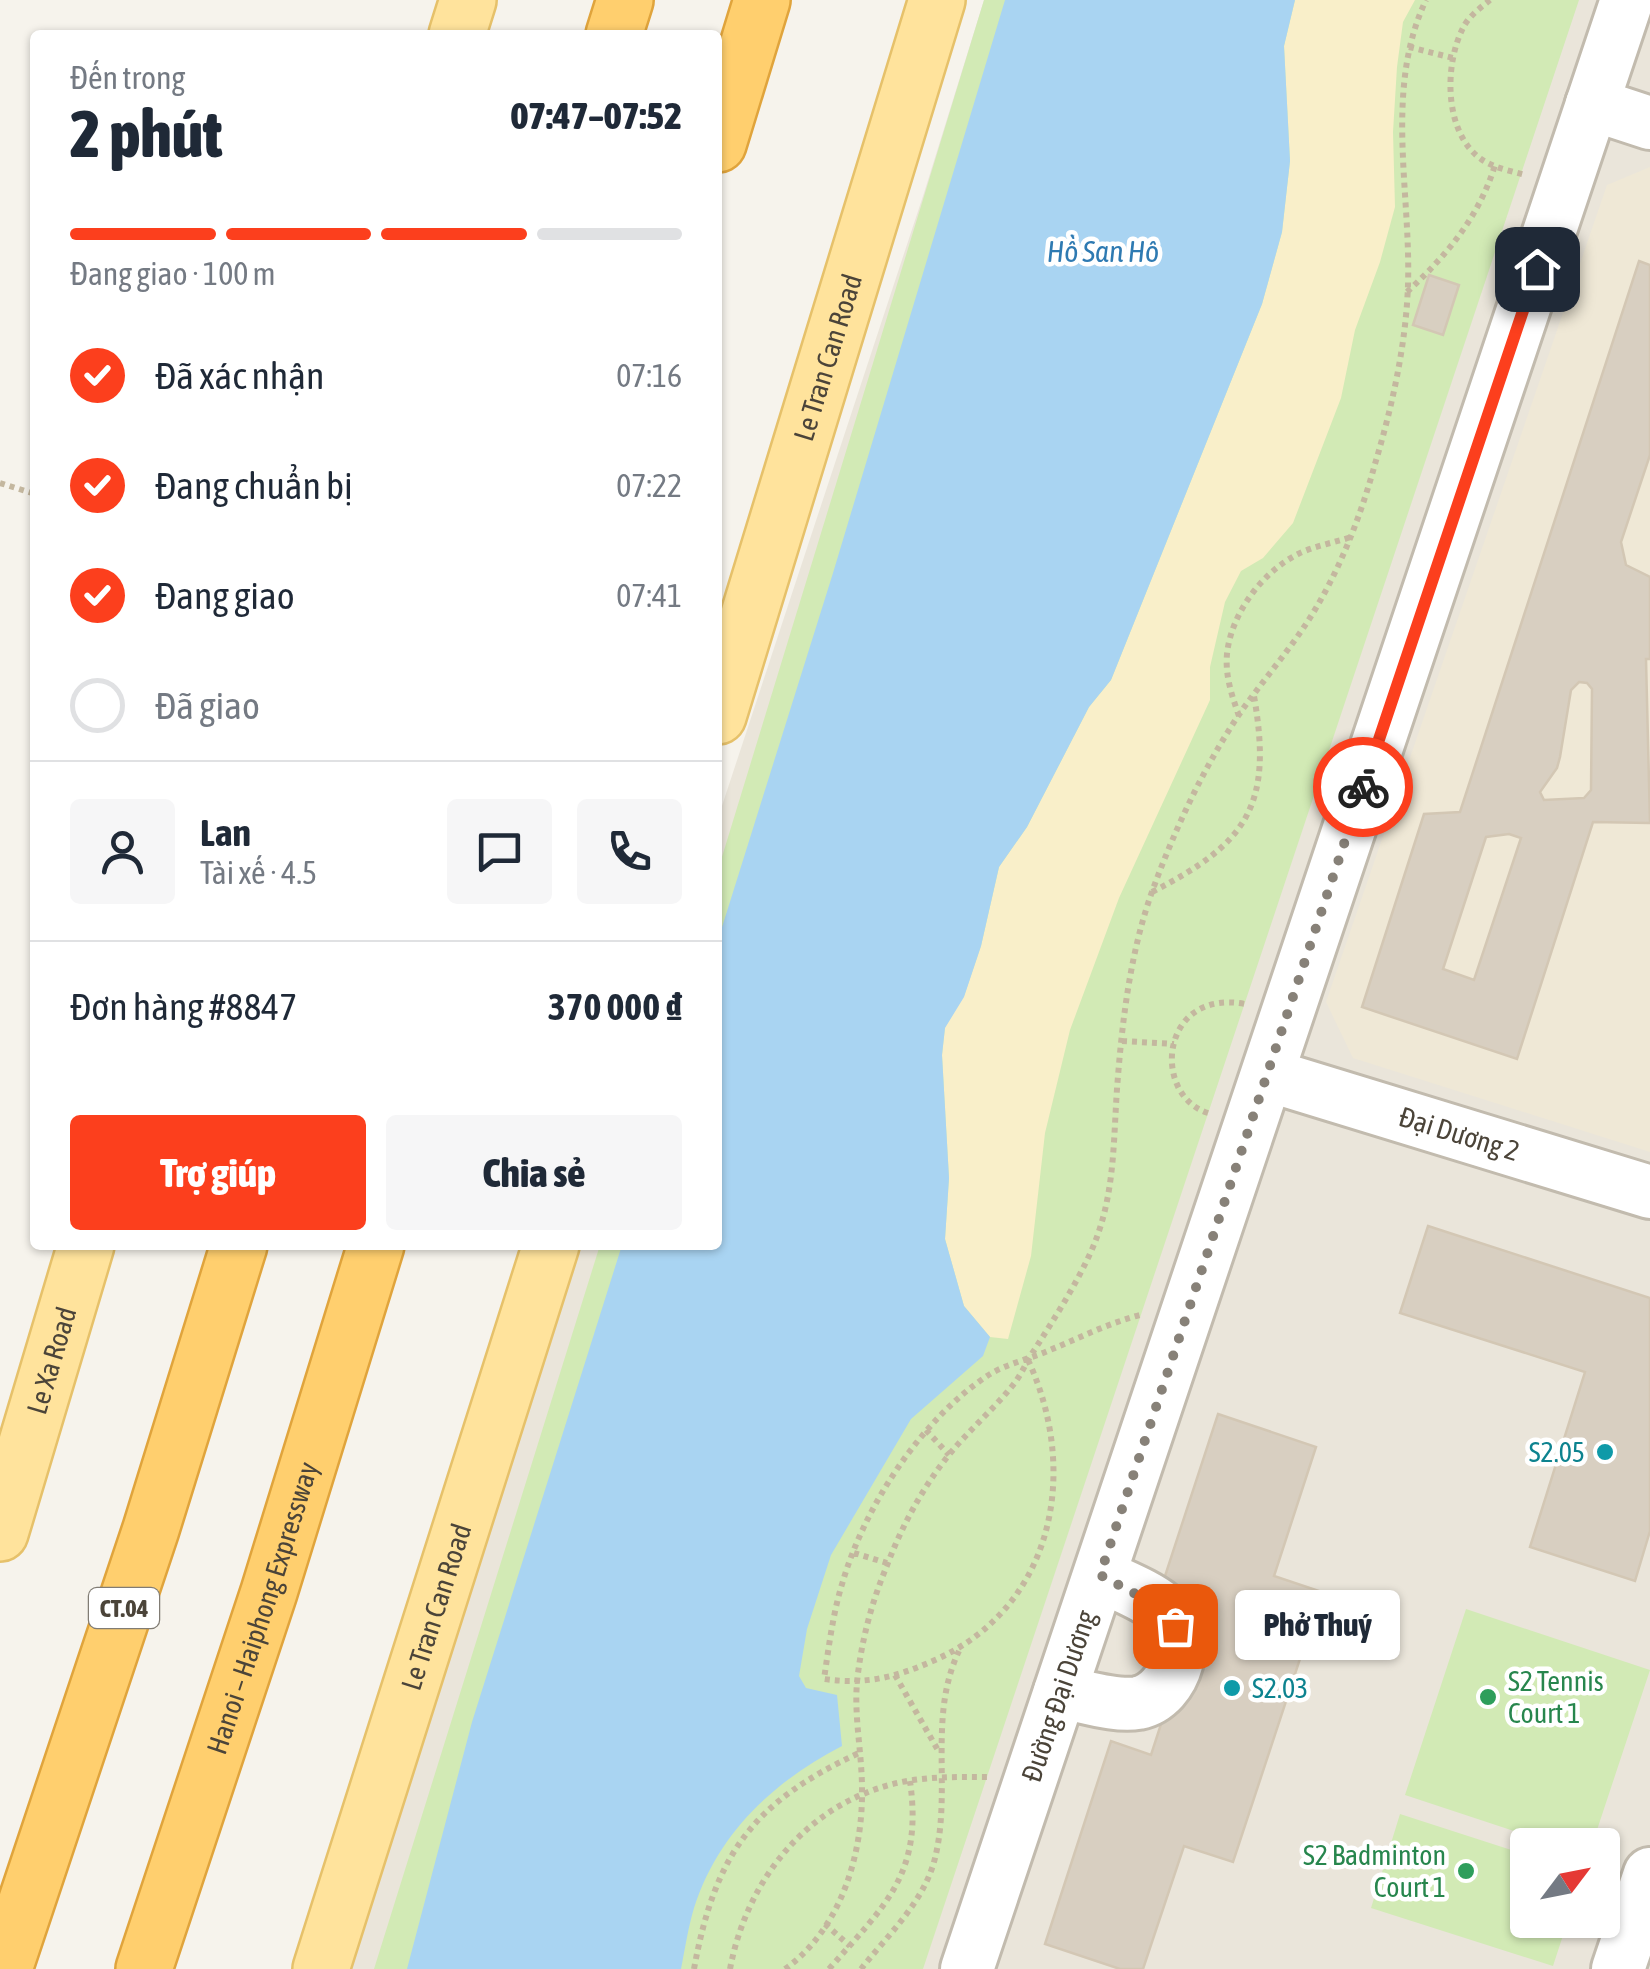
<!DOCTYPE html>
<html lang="vi">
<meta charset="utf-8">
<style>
body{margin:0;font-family:"Asap Condensed",sans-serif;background:#f6f6f7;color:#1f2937;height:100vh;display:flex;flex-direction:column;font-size:38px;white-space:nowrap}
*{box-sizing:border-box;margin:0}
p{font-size:32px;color:#747a83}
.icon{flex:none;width:55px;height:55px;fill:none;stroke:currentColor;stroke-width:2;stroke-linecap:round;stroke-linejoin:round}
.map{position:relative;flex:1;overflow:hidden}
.drawer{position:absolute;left:30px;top:30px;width:692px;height:1220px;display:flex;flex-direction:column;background:#fff;border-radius:10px;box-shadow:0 2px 8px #0004}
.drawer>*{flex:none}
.needle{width:65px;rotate:58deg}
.controls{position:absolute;left:1510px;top:1828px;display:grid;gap:20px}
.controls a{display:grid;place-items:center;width:110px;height:110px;border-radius:10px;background:#fff;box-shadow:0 2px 8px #0004;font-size:50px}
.pin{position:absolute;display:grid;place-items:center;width:85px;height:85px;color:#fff;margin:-42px;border-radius:20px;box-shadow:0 5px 15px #0006}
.courier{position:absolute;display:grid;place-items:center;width:100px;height:100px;margin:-50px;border:8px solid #fc3f1d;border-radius:50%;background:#fff;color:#222;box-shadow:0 2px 12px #0007}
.bubble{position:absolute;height:70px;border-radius:10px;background:#fff;box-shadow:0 2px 8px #0004;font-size:32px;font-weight:800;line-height:70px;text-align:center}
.summary em{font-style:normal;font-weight:800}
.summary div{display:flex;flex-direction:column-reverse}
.summary{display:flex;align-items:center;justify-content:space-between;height:170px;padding:0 40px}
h1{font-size:65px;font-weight:800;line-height:75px}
.bar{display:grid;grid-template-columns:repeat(4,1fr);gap:15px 10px;align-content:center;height:120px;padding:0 40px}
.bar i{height:12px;border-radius:8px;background:#e0e1e3}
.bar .active{background:#fc3f1d}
.bar p{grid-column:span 4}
.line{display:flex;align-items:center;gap:25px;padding:0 40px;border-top:2px solid #e0e1e3}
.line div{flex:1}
.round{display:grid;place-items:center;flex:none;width:105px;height:105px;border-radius:10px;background:#f6f6f7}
ol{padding:0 40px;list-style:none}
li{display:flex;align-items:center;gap:30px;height:110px}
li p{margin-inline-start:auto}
li .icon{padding:10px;border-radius:50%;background:#fc3f1d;color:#fff;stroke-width:4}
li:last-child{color:#747a83}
li i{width:55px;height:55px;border:5px solid #e0e1e3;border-radius:50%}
.button{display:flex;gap:20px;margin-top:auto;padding:20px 40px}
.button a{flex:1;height:115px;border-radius:10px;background:#fc3f1d;color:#fff;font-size:40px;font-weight:800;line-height:115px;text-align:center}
.button a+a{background:#f6f6f7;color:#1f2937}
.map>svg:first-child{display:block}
</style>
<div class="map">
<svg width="1650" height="1969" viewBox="0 0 1650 1969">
<rect width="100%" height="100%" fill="#f6f3ec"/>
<path fill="#eae5da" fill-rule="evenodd" d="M 984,0 L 1650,0 L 1650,1969 L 337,1969 L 576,1245 L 718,1245 L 718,818 L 924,193 ZM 1528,1845 L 1602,1845 L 1602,1920 L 1528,1920 Z"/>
<path fill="#efe8d6" d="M 1650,167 L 1650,1152 L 1353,1058 L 1326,1002 L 1607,185 Z"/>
<path fill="#d2eab5" d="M 984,0 L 1579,0 L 923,1969 L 374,1969 L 600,1245 L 718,1245 L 718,870 Z
M 1466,1609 L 1650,1670 L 1592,1845 L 1556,1845 L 1405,1795 Z
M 1400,1814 L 1527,1855 L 1528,1920 L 1568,1920 L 1553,1966 L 1371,1908 Z"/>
<path fill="#f9efc9" d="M 1295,0 L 1415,0 L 1403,22 L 1397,67 L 1393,132 L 1395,207 L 1380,262 L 1355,330 L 1341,398 L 1293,523 L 1263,558 L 1241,571 L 1225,602 L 1210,667 L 1210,700 L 1119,898 L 1070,1030 L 1045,1133 L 1031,1256 L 1008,1339 L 990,1337 L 964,1306 L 945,1239 L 949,1178 L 942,1055 L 945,1027 L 964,996 L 981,946 L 999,867 L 1027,827 L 1089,707 L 1111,680 L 1262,304 L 1282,232 L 1290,161 L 1284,46 Z"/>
<path fill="#a9d4f2" d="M 1005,0 L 1295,0 L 1284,46 L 1290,161 L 1282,232 L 1262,304 L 1111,680 L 1089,707 L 1027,827 L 999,867 L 981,946 L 964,997 L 945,1028 L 942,1055 L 949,1178 L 945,1239 L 964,1306 L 990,1337 L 983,1356 L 911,1419 L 831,1555 L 807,1629 L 799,1676 L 806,1688 L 837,1695 L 842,1746 C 773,1782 718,1833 694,1908 C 688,1928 685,1949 681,1969 L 407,1969 L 472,1722 L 622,1245 L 718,1245 L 718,940 L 833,573 Z"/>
<path fill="#d8cfc1" stroke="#d3c7b4" stroke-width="2.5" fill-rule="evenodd" d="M 1639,261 L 1650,265 L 1650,455 L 1621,542 L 1626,565 L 1650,577 L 1650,659 L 1646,659 L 1650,823 L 1593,822 L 1517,1059 L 1362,1007 L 1424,814 L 1460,812 ZM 1579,682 L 1587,683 L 1592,689 L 1591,790 L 1584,798 L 1544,800 L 1540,792 L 1557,768 L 1560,757 L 1571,690 ZM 1509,834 L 1521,838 L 1474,980 L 1443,969 L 1486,837 Z
M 1429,275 L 1459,285 L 1443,335 L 1413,325 Z
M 1428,1226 L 1650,1298 L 1650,1531 L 1635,1581 L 1530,1547 L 1585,1372 L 1400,1313 Z
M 1218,1414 L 1316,1447 L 1274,1576 L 1322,1592 L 1233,1862 L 1184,1846 L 1143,1969 L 1120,1969 L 1045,1944 L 1111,1741 L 1151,1755 L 1190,1635 L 1150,1622 Z"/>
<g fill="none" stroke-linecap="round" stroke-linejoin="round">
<defs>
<g id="minor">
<path d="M 1592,104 L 1650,123"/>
<path id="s1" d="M 1268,1075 L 1650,1192"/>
<path d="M 1060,1692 C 1084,1696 1115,1707 1138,1703 C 1177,1695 1194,1634 1162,1608 C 1145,1594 1119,1585 1100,1575"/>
<path id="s2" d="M 967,1969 L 1627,0"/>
<path d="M 1618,1969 L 1650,1874"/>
</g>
<g id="major">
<path d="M 457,35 L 468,0"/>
<path id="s3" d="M 718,716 L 937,0"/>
<path id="s4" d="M 0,1533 L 86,1245"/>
<path id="s5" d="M 321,1969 L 551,1245"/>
</g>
<g id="highway">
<path d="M 614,35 L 625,0"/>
<path d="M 718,144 L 762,0"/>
<path d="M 4,1969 L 151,1529 L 239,1245"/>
<path id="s6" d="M 144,1969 L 269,1592 L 376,1245"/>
</g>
</defs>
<use href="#minor" stroke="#c2bbae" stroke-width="58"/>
<use href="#major" stroke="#e6c16a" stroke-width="60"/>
<use href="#highway" stroke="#e0a43c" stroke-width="60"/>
<path stroke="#c4b79f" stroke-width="6" stroke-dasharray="5 5" stroke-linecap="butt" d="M 1490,0 C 1480,8 1468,17 1463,28 C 1444,65 1444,133 1481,159 C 1494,168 1511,171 1525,175
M 1409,47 L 1453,58
M 1407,292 C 1447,255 1479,217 1495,165
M 0,483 L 35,494
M 1239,716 C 1232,696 1225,676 1227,654 C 1231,614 1262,572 1298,554 C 1314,546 1333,543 1351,537
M 1152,892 C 1248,843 1273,805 1254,696
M 1122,1041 L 1174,1044
M 1208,1113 C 1151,1095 1160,988 1245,1004
M 1028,1360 C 1080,1472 1054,1607 935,1660 C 897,1677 866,1685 824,1679 C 829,1646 833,1612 843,1581 C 865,1506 921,1420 987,1376 C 1005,1364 1030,1359 1050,1350 C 1081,1337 1111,1322 1144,1314
M 926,1430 L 949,1455
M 854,1553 L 887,1563
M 895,1675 L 939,1752
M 825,1924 L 850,1946
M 694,1969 C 715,1854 753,1802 859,1753
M 730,1969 C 746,1884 802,1809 889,1785 C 922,1776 955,1777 989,1777
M 785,1969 C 841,1929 863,1854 862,1789 C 862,1753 854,1718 857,1682 C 861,1643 871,1604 886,1568 C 901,1528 921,1490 948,1456 C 968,1431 993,1410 1013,1385 C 1022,1374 1027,1360 1035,1349 C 1054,1319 1074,1288 1089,1256 C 1115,1201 1113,1147 1117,1089 C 1122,1022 1130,952 1153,889 C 1175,829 1203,769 1238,716 C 1258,687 1282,659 1302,630 C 1336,580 1359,522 1375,464 C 1392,407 1406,345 1408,285 C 1411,191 1384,89 1426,0
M 829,1969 C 886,1904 923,1874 910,1781
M 861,1969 C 887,1936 922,1904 934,1862 C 953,1792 927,1718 959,1651"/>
<use href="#minor" stroke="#fff" stroke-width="52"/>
<use href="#major" stroke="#ffe39c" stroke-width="55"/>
<use href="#highway" stroke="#ffcf6e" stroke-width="55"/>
</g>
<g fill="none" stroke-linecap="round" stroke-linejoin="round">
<path stroke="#878178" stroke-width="10" stroke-dasharray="0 18" d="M 1175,1626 L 1164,1609 L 1100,1575 L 1363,787"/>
<path stroke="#fc3f1d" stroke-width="12" d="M 1363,787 L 1537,269"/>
</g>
<g fill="#0f9aa8" stroke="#fff" stroke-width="4">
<circle cx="1605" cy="1452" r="10"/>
<circle cx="1232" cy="1688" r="10"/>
</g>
<g fill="#2e9e5b" stroke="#fff" stroke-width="4">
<circle cx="1488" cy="1697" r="10"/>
<circle cx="1466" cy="1871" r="10"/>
</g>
<g text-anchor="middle" stroke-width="9" stroke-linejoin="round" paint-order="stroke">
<rect fill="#fff" stroke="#817c74" stroke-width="2.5" x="89" y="1588" width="70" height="40" rx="8"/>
<g font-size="25" font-weight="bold" fill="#4b4439">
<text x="124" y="1617">CT.04</text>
</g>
<g font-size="28" fill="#4b4439" stroke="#fff">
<text dy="10" stroke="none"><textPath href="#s3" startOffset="375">Le Tran Can Road</textPath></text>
<text dy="10" stroke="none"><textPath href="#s1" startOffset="200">Đại Dương 2</textPath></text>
<text dy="10" stroke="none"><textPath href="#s4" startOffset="180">Le Xa Road</textPath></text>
<text dy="10" stroke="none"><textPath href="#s5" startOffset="380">Le Tran Can Road</textPath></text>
<text dy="10" stroke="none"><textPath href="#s6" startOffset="380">Hanoi – Haiphong Expressway</textPath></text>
<text dy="10" stroke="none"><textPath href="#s2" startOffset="288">Đường Đại Dương</textPath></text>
</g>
<g font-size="28" fill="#0d838f" stroke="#fff" text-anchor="end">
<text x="1585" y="1462">S2.05</text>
<text x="1252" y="1698" text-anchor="start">S2.03</text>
</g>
<g font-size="28" fill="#27864d" stroke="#fff" text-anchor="start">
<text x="1508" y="1691">S2 Tennis<tspan x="1508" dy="32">Court 1</tspan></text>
<text x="1446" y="1865" text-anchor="end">S2 Badminton<tspan x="1446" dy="32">Court 1</tspan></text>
</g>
<g font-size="30" font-style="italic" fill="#2e7ab2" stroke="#fff">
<text x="1103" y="262">Hồ San Hô</text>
</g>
</g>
</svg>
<div class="controls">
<a><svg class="needle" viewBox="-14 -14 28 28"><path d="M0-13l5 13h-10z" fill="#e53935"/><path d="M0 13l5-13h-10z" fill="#747a83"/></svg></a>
</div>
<div class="pin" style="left:1175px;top:1626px;background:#ea580c"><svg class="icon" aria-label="bag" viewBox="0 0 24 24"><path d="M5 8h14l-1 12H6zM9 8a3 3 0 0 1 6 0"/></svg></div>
<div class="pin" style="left:1537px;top:269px;background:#1f2937"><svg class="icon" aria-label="home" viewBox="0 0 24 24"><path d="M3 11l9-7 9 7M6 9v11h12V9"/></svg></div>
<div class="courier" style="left:1363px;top:787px"><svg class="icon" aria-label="bike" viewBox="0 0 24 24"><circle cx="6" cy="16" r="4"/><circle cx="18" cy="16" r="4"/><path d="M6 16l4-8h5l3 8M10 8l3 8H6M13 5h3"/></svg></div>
<div class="bubble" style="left:1235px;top:1590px;width:165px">Phở Thuý</div>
<section class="drawer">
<div class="summary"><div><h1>2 phút</h1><p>Đến trong</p></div><em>07:47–07:52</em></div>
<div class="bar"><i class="active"></i><i class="active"></i><i class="active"></i><i></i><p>Đang giao · 100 m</p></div>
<ol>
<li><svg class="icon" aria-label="check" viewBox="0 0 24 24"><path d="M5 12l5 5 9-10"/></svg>Đã xác nhận<p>07:16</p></li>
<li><svg class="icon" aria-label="check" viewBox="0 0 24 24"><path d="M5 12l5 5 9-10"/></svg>Đang chuẩn bị<p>07:22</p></li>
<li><svg class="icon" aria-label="check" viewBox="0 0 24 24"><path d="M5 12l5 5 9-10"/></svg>Đang giao<p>07:41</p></li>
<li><i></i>Đã giao</li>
</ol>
<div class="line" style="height:180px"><a class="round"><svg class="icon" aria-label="person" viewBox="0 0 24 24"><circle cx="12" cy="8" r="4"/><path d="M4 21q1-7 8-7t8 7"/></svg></a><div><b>Lan</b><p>Tài xế · 4.5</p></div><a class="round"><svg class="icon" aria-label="chat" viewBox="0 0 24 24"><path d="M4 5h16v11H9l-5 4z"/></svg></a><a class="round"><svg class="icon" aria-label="phone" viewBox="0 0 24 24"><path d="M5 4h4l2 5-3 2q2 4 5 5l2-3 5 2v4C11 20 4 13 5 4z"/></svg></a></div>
<div class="line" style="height:130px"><div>Đơn hàng #8847</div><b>370 000 ₫</b></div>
<div class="button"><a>Trợ giúp</a><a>Chia sẻ</a></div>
</section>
</div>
